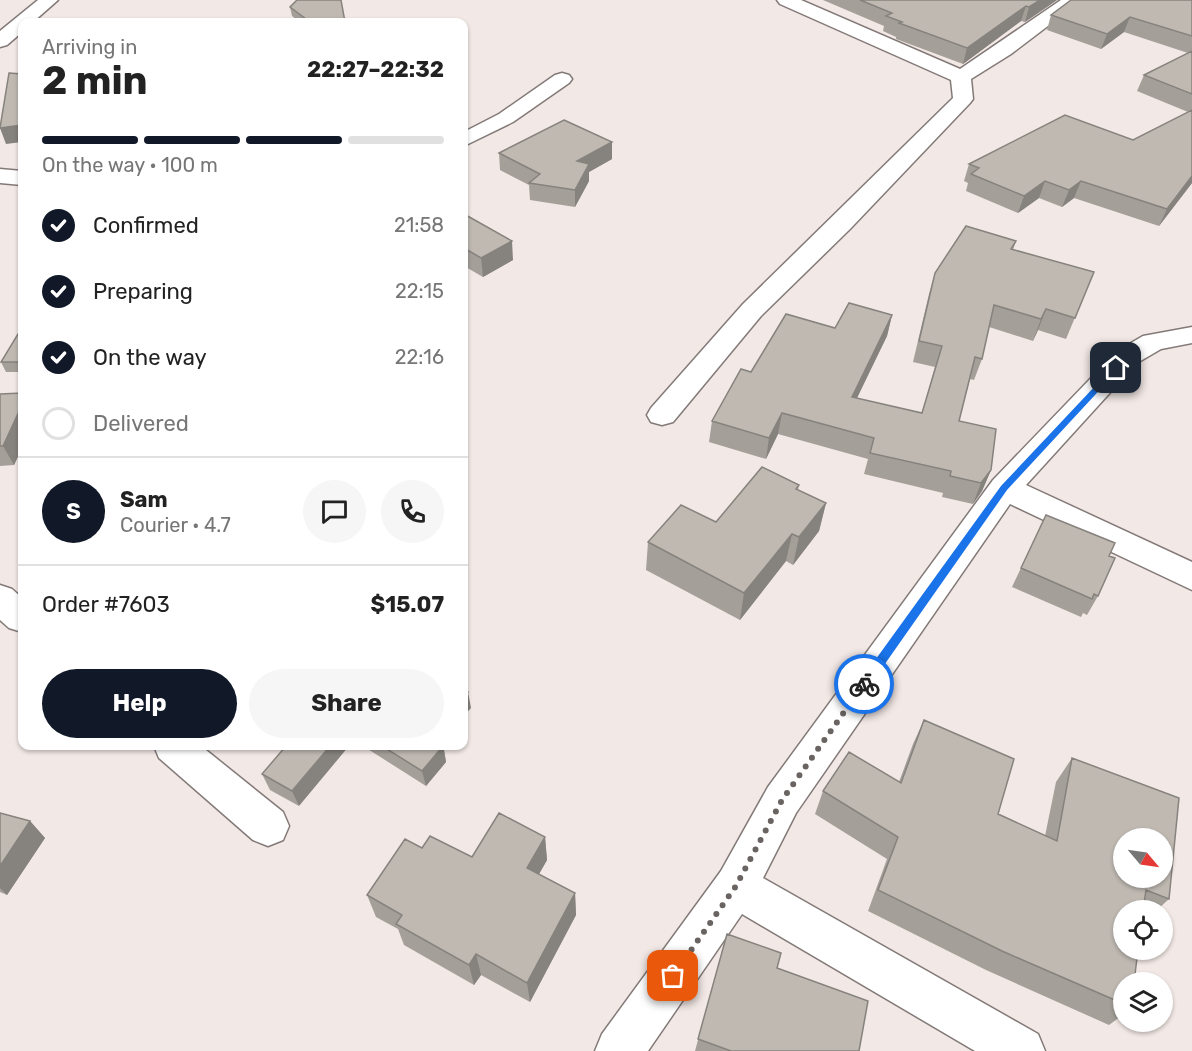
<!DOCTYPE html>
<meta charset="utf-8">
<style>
body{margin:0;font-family:Rubik,sans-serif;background:#f6f6f6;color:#222;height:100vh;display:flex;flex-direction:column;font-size:22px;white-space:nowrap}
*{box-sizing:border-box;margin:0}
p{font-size:20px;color:#767676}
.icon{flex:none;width:33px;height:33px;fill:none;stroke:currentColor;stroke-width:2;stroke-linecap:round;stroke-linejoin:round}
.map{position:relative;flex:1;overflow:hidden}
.details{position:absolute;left:18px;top:18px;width:450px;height:732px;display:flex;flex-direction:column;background:#fff;border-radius:12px;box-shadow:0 2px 4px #0004}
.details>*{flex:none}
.needle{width:39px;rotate:119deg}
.tools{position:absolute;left:1113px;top:828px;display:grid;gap:12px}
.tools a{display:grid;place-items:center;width:60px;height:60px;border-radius:50%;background:#fff;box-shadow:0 2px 4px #0004;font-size:30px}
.pin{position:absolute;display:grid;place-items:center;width:51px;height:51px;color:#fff;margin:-26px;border-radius:12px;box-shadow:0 3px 9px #0006}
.courier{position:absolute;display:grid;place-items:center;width:60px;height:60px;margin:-30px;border:4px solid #1a73e8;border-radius:50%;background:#fff;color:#222;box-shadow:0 2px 8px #0007}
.head em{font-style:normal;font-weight:700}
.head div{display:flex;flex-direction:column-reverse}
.head{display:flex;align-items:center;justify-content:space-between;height:102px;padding:0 24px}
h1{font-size:39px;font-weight:700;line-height:45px}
.bar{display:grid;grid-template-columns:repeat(4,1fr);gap:9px 6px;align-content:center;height:72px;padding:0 24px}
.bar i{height:8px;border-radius:4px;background:#e0e0e0}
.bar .active{background:#111827}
.bar p{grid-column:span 4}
.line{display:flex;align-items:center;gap:15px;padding:0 24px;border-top:2px solid #e0e0e0}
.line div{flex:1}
.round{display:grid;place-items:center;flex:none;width:63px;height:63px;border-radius:32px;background:#f6f6f6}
ol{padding:0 24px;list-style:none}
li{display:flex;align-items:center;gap:18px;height:66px}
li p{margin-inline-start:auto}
li .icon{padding:6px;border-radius:50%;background:#111827;color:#fff;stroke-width:4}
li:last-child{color:#767676}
li i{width:33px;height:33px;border:3px solid #e0e0e0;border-radius:50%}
.action{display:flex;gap:12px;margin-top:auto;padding:12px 24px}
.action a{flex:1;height:69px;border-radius:36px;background:#111827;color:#fff;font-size:24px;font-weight:700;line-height:69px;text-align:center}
.action a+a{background:#f6f6f6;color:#222}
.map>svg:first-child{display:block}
</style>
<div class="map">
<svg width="1192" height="1051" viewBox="0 0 1192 1051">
<rect width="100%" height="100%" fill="#f2e8e5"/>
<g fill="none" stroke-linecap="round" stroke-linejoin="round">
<defs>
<path id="minor" d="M 38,0 L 58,0 L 33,22 L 22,22 L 22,32 L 7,45 L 0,47 L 0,31 Z
M 777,0 L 801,0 L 960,69 L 1061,0 L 1082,0 L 1011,54 L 971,79 L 973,99 L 970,103 L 850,229 L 761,316 L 673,422 L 662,425 L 651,422 L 647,415 L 651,408 L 743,304 L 953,98 L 951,80 L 780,4 Z
M 562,73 L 569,75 L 572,79 L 569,83 L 513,122 L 464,146 L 464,132 L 499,114 L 555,75 Z
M 0,169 L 22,171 L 22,185 L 0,183 Z
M 1192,327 L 1192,343 L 1161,349 L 1137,363 L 1026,485 L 1192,562 L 1192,590 L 1010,504 L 796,813 L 763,878 L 1038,1034 L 1045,1051 L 975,1051 L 742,914 L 648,1051 L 595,1051 L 602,1034 L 721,871 L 768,787 L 993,480 L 1117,351 L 1143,336 Z
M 0,585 L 12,589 L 22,598 L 22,632 L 9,628 L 0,620 Z
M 154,746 L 201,746 L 283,812 L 289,826 L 283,840 L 268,846 L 253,840 L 159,758 Z"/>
</defs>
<use href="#minor" stroke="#837a78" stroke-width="3"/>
<use href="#minor" fill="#fff" fill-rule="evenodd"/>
</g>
<path fill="#a49f99" d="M 823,0 L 1057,0 L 1025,22 L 1021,21 L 963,64 L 896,39 L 896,37 L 883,31 L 884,26 Z
M 1192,0 L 1192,183 L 1159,226 L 1074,198 L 1062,207 L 1039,198 L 1018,213 L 966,191 L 968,183 L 964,181 L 969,164 L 1133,140 L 1188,112 L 1137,91 L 1144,75 L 1188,53 L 1124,32 L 1101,49 L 1047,30 L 1051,15 Z
M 290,7 L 345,22 L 300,22 L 292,16 Z
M 612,142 L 612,159 L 589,172 L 589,181 L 575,207 L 530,200 L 529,185 L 500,170 L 499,153 Z
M 464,214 L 513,260 L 483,277 L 464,266 Z
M 1016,241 L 1013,250 L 1094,272 L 1066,339 L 1038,330 L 1033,341 L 989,327 L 982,359 L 974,380 L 970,379 L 959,421 L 991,470 L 982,491 L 973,504 L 942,497 L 943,493 L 864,474 L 868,459 L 778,434 L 766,459 L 709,442 L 712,421 L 751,372 L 835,328 L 892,315 L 887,336 L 856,398 L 922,413 L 935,367 L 913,362 L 929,294 L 935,273 Z
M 22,334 L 22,372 L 6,372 L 1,362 Z
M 22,393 L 22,448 L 14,465 L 0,466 L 0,394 Z
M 799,485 L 798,490 L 826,503 L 819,531 L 793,565 L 786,561 L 740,620 L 646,570 L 648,542 L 716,522 Z
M 1046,515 L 1109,556 L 1098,596 L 1087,615 L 1083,613 L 1081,617 L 1012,587 Z
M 924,720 L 998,814 L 1045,836 L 1056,782 L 1072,758 L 1169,899 L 1157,910 L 1124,910 L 1124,1014 L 1109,1025 L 986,970 L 868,911 L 887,859 L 815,814 L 823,791 L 899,782 L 913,744 Z
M 286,746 L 299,806 L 270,790 L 262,774 Z
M 363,746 L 448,746 L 444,750 L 446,762 L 426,786 Z
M 0,813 L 30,821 L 45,838 L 7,895 L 0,892 Z
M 545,837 L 547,860 L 539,874 L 575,893 L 576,915 L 530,1002 L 481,975 L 474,985 L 404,945 L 398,929 L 376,917 L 367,895 L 422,848 L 472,857 Z
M 727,934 L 777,968 L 859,1051 L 695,1051 Z"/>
<path fill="#86827d" d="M 1040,0 L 1057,0 L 1025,22 L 1029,7 Z
M 1026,6 L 1021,21 L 963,64 L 967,48 Z
M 1130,17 L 1124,32 L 1101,49 L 1107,34 Z
M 22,125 L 22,142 L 6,144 L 0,128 Z
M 612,142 L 612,159 L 589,172 L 589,181 L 575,207 L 575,190 L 577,161 Z
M 1192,176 L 1192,183 L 1159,226 L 1167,209 Z
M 1045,181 L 1039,198 L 1018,213 L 1024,196 Z
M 1081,181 L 1074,198 L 1062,207 L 1069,190 Z
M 512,241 L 513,260 L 483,277 L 481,258 Z
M 1046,309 L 1038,330 L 1033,341 L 1041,319 Z
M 892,315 L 887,336 L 847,419 L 852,397 Z
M 22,405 L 22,448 L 14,465 L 3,446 Z
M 782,413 L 778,434 L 766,459 L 769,438 Z
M 991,470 L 982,491 L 973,504 L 981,483 Z
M 826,503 L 819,531 L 793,565 L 799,537 Z
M 792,534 L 786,561 L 740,620 L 744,593 Z
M 468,692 L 471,708 L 464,716 L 466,724 L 464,727 L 464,697 Z
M 330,746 L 349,746 L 299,806 L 292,791 Z
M 435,746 L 448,746 L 444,750 L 446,762 L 426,786 L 422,771 Z
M 30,821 L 45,838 L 7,895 L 0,888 L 0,866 Z
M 545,837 L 547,860 L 530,890 L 527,868 Z
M 575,893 L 576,915 L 530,1002 L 527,983 Z
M 476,954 L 481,975 L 474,985 L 469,965 Z"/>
<path fill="#bfb9b2" stroke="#86827d" stroke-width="1.5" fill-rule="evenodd" d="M 297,0 L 341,0 L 345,22 L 310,22 L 290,7 Z
M 860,0 L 1040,0 L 1029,7 L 1026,6 L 967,48 L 899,23 L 902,22 L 886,16 L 892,13 Z
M 1071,0 L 1192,0 L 1192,36 L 1130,17 L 1107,34 L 1051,15 Z
M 1192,51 L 1192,94 L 1144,75 Z
M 9,73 L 22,74 L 22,125 L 0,128 Z
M 1192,110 L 1192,176 L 1167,209 L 1081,181 L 1069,190 L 1045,181 L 1024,196 L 971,174 L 979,168 L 969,164 L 1065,115 L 1133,140 Z
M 564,120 L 612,142 L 577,161 L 589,164 L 575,190 L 529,183 L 540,174 L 499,153 Z
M 464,214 L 512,241 L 481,258 L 464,248 Z
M 966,226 L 1016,241 L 1011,249 L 1094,272 L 1075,318 L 1046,309 L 1041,319 L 994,305 L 982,359 L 975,357 L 959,421 L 996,429 L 991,470 L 981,483 L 950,476 L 951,471 L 870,453 L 874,438 L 782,413 L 769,438 L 712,421 L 741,369 L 751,372 L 786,314 L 835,328 L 849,303 L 892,315 L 852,397 L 922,413 L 942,346 L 919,341 L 935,273 Z
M 18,334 L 22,334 L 22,362 L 1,362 Z
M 22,393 L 22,405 L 3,446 L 0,446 L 0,394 Z
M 762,467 L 799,485 L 796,489 L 826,503 L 799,537 L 792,534 L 744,593 L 648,542 L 681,505 L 716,522 Z
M 1046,515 L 1115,543 L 1109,556 L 1115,558 L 1098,596 L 1094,594 L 1092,599 L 1021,568 Z
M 464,689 L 468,692 L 464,697 Z
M 924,720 L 1014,759 L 998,814 L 1057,841 L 1072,758 L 1179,798 L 1169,899 L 1146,890 L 1143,910 L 1124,910 L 1124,950 L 1138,950 L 1134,982 L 1124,982 L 1124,1004 L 1002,951 L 878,890 L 898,837 L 823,791 L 849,752 L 901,783 ZM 1124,838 L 1162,838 L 1162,878 L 1124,878 Z
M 286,746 L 330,746 L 292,791 L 262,774 Z
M 382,746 L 443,746 L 422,771 Z
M 0,813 L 30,821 L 0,866 Z
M 499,813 L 545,837 L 527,868 L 575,893 L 527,983 L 476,954 L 469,965 L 396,924 L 402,915 L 367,895 L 405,839 L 422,848 L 430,836 L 472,857 Z
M 727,934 L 781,953 L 777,968 L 868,1001 L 859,1051 L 731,1051 L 698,1039 Z"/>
<path fill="#1a73e8" d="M 1113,367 L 1120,368 L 1007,490 L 868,688 L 860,688 L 860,681 L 1001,486 Z"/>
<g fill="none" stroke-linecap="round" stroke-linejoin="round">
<path stroke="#696361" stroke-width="6" stroke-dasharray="0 10.8" d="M 673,976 L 736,886 L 782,800 L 864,684"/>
</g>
</svg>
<div class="tools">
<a><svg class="needle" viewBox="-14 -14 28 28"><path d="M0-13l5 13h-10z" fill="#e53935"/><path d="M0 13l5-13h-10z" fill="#767676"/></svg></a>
<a><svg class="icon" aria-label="locate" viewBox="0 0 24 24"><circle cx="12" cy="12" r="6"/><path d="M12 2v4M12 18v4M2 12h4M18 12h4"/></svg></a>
<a><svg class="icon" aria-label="layers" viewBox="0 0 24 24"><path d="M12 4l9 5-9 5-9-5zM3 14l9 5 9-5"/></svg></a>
</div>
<div class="pin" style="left:673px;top:976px;background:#ea580c"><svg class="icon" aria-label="bag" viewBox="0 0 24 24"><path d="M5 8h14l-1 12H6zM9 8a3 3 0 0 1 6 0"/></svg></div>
<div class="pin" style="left:1116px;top:368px;background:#1f2937"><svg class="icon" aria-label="home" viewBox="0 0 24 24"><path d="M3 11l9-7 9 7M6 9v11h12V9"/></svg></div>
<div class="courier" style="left:864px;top:684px"><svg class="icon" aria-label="bike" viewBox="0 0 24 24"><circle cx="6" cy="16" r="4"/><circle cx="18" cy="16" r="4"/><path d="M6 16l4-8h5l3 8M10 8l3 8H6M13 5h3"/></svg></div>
<section class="details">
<div class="head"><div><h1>2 min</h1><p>Arriving in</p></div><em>22:27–22:32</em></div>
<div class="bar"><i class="active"></i><i class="active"></i><i class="active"></i><i></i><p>On the way · 100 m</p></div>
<ol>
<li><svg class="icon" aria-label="check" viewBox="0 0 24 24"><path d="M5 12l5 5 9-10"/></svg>Confirmed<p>21:58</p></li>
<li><svg class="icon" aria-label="check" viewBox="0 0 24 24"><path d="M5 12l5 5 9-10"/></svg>Preparing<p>22:15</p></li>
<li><svg class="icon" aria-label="check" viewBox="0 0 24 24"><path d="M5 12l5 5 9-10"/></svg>On the way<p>22:16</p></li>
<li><i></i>Delivered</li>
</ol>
<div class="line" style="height:108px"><b class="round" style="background:#111827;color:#fff">S</b><div><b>Sam</b><p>Courier · 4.7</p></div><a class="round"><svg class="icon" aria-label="chat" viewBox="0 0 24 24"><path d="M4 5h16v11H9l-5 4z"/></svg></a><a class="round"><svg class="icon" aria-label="phone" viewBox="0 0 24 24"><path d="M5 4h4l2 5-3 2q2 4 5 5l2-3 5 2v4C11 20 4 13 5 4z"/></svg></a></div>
<div class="line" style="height:78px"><div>Order #7603</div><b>$15.07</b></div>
<div class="action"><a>Help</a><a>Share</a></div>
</section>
</div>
